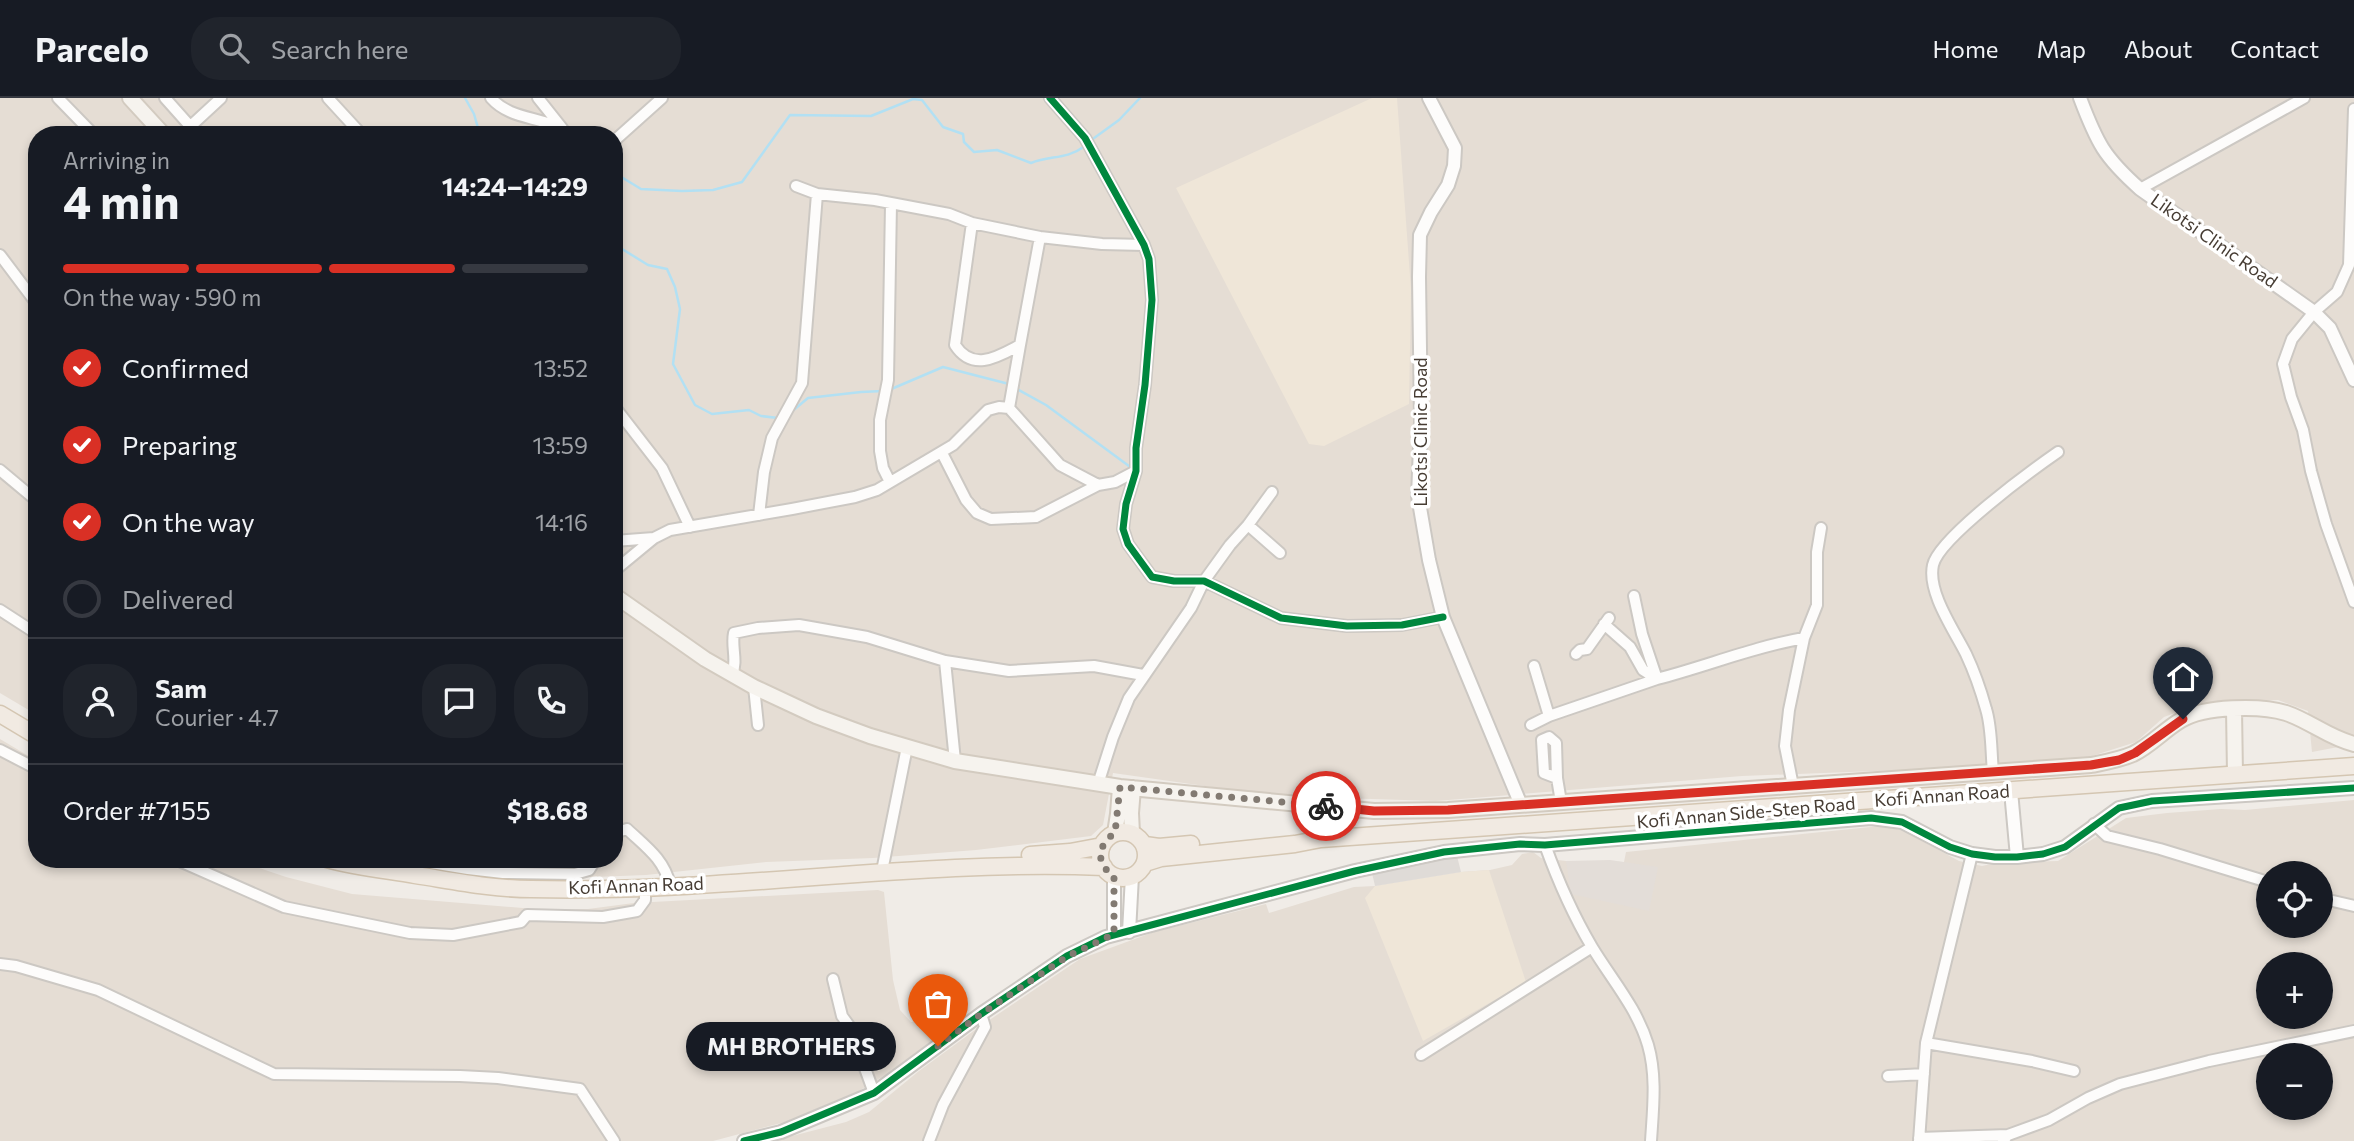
<!DOCTYPE html>
<meta charset="utf-8">
<style>
body{margin:0;font-family:Commissioner,sans-serif;background:#20242c;color:#f1f3f6;height:100vh;display:flex;flex-direction:column;font-size:26px;white-space:nowrap}
*{box-sizing:border-box;margin:0}
p{font-size:23px;color:#9ea1a6}
.icon{flex:none;width:38px;height:38px;fill:none;stroke:currentColor;stroke-width:2;stroke-linecap:round;stroke-linejoin:round}
.map{position:relative;flex:1;overflow:hidden}
.side{position:absolute;left:28px;top:28px;width:595px;height:742px;display:flex;flex-direction:column;background:#171b24;border-radius:28px;box-shadow:0 4px 10px #0003}
.side>*{flex:none}
.controls{position:absolute;left:2256px;top:763px;display:grid;gap:14px}
.controls a{display:grid;place-items:center;width:77px;height:77px;border-radius:50%;background:#171b24;box-shadow:0 4px 10px #0003;font-size:35px}
.pin{position:absolute;display:grid;place-items:center;width:60px;height:60px;color:#fff;margin:-72px -30px;border-radius:50% 50% 50% 0;rotate:-45deg;box-shadow:0 0 7px #0007}
.pin .icon{rotate:45deg}
.courier{position:absolute;display:grid;place-items:center;width:70px;height:70px;margin:-35px;border:5px solid #d93025;border-radius:50%;background:#fff;color:#222;box-shadow:0 2px 9px #0007}
.bubble{position:absolute;height:49px;border-radius:24px;background:#171b24;box-shadow:0 4px 10px #0003;font-size:23px;font-weight:700;line-height:49px;text-align:center}
.overview em{font-style:normal;font-weight:700}
.overview div{display:flex;flex-direction:column-reverse}
.overview{display:flex;align-items:center;justify-content:space-between;height:119px;padding:0 35px}
h1{font-size:46px;font-weight:700;line-height:52px}
.bar{display:grid;grid-template-columns:repeat(4,1fr);gap:10px 7px;align-content:center;height:84px;padding:0 35px}
.bar i{height:9px;border-radius:5px;background:#363941}
.bar .selected{background:#d93025}
.bar p{grid-column:span 4}
.line{display:flex;align-items:center;gap:18px;padding:0 35px;border-top:2px solid #363941}
.line div{flex:1}
.round{display:grid;place-items:center;flex:none;width:74px;height:74px;border-radius:28px;background:#20242c}
ol{padding:0 35px;list-style:none}
li{display:flex;align-items:center;gap:21px;height:77px}
li p{margin-inline-start:auto}
li .icon{padding:7px;border-radius:50%;background:#d93025;color:#fff;stroke-width:4}
li:last-child{color:#9ea1a6}
li i{width:38px;height:38px;border:4px solid #363941;border-radius:50%}
header{display:flex;align-items:center;gap:42px;box-sizing:border-box;height:98px;padding:0 35px;background:#171b24;border-bottom:2px solid #363941}
header strong{font-size:33px}
nav{display:flex;gap:38px;margin-inline-start:auto;font-size:24px}
.search{width:490px;height:63px;background:#20242c;display:flex;align-items:center;gap:18px;box-sizing:border-box;padding:0 24px;border-radius:28px;color:#9ea1a6;font-size:26px}
.map>svg:first-child{display:block}
</style>
<header>
<strong>Parcelo</strong>
<div class="search"><svg class="icon" aria-label="search" viewBox="0 0 24 24"><circle cx="10" cy="10" r="6"/><path d="M15 15l6 6"/></svg>Search here</div>
<nav><a>Home</a><a>Map</a><a>About</a><a>Contact</a></nav>
</header>
<div class="map">
<svg width="2354" height="1043" viewBox="0 0 2354 1043">
<rect width="100%" height="100%" fill="#f0ece7"/>
<path fill="#e5ddd4" fill-rule="evenodd" d="M 0,0 L 2354,0 L 2354,646 L 2312,654 L 2308,613 L 2278,602 L 2202,605 L 2164,619 L 2136,644 L 2089,659 L 1902,672 L 1742,678 L 1436,703 L 1275,698 L 1113,675 L 1103,727 L 1091,738 L 976,752 L 873,760 L 766,764 L 646,777 L 594,779 L 491,776 L 396,761 L 614,761 L 614,37 L 37,37 L 37,617 L 0,595 Z
M 0,641 L 37,663 L 37,761 L 232,761 L 286,779 L 352,796 L 546,812 L 588,811 L 634,805 L 878,792 L 884,794 L 893,882 L 900,912 L 911,924 L 933,923 L 938,938 L 887,976 L 857,994 L 785,1024 L 713,1043 L 0,1043 Z
M 2354,702 L 2354,1043 L 773,1043 L 846,1024 L 869,1014 L 919,973 L 979,929 L 1080,861 L 1154,834 L 1266,806 L 1269,815 L 1354,789 L 1375,788 L 1461,774 L 1490,772 L 1512,767 L 1522,756 L 1533,754 L 1541,760 L 1566,763 L 1624,764 L 1626,754 L 1880,728 L 1902,732 L 1959,763 L 1982,768 L 1996,765 L 2058,763 L 2126,720 L 2167,715 L 2221,711 L 2245,712 ZM 2268,775 L 2320,775 L 2320,828 L 2268,828 ZM 2268,866 L 2320,866 L 2320,919 L 2268,919 ZM 2268,957 L 2320,957 L 2320,1010 L 2268,1010 Z"/>
<path fill="#e3ddd8" d="M 1610,762 L 1658,769 L 1649,813 L 1571,796 L 1566,763 Z"/>
<path fill="#efe6d8" d="M 1372,0 L 1397,0 L 1411,192 L 1409,306 L 1324,348 L 1309,346 L 1176,90 Z
M 1489,772 L 1526,884 L 1423,943 L 1365,800 L 1375,788 L 1461,774 Z"/>
<path fill="#dfdbd7" d="M 1457,758 L 1461,774 L 1375,788 L 1372,775 L 1426,762 Z"/>
<g fill="none" stroke-linecap="round" stroke-linejoin="round">
<path stroke="#b2e0f3" stroke-width="2.5" d="M 465,0 L 474,16 L 480,37
M 510,37 L 516,30 L 525,29 L 540,37
M 1090,43 L 1119,22 L 1140,0
M 614,77 L 618,77 L 641,91 L 682,93 L 713,92 L 742,84 L 790,17 L 871,18 L 913,1 L 922,2 L 943,29 L 963,36 L 964,44 L 974,54 L 997,52 L 1031,65 C 1051,57 1066,62 1085,48
M 614,146 L 648,167 L 667,171 L 675,189 L 680,211 L 673,266 L 695,307 L 712,316 L 749,312 L 761,318 L 778,320
M 1015,290 L 1046,307 L 1133,371
M 889,292 L 943,269 L 1009,286
M 790,315 L 808,300 L 861,294 L 883,293"/>
<defs>
<path id="minor" d="M 58,0 L 94,37
M 165,0 L 198,37
M 328,0 L 362,37
M 491,0 C 512,24 546,17 570,37
M 538,0 L 562,30
M 1050,0 L 1085,40 L 1144,147 L 1149,161 L 1152,202 L 1145,287 L 1136,350 L 1136,373 L 1126,406 L 1123,431 L 1128,446 L 1152,479 L 1174,483 L 1204,483 L 1281,520 L 1347,528 L 1402,527 L 1443,519
M 2354,11 L 2349,167 L 2337,194 L 2314,214 L 2292,241 L 2283,266 L 2291,299 L 2303,332 L 2311,373 L 2326,426 L 2354,504
M 181,37 L 221,0
M 614,43 L 662,0
M 796,88 L 817,96 L 875,102 L 949,116 L 972,125 L 1040,139 L 1102,146 L 1144,147
M 2140,91 L 2304,0
M 972,125 L 955,247 C 973,275 999,258 1020,247 L 1040,139
M 0,157 L 37,206
M 614,308 L 662,370 L 690,429
M 1009,310 L 1020,247
M 942,355 L 966,402 L 977,415 L 991,421 L 1036,419 L 1098,387
M 0,372 L 37,403
M 890,384 L 883,370 L 880,353 L 880,322 L 888,282 L 891,106
M 759,417 L 764,374 L 772,340 L 802,285 L 817,96
M 1248,427 L 1280,455
M 614,443 L 654,440
M 614,473 L 654,440 L 670,432 L 792,411 L 855,399 L 877,392 L 953,347 L 988,312 L 999,309 L 1009,310 L 1060,367 L 1098,387 L 1115,384 L 1136,373
M 1634,498 L 1642,536 L 1657,581 C 1707,568 1753,549 1804,540
M 0,512 L 37,536
M 1576,556 L 1580,552 L 1587,551 L 1609,520
M 945,563 L 955,663
M 732,576 C 738,563 731,549 734,535 L 758,530 L 799,527 L 867,539 L 945,563 L 1009,573 L 1094,568 L 1143,577
M 754,589 L 758,627
M 1549,618 L 1657,581 L 1643,572 L 1630,549 L 1604,526
M 1531,627 L 1549,618 L 1534,568
M 0,652 L 37,671
M 1993,674 C 1991,654 1992,630 1986,611 C 1981,593 1974,573 1966,556 C 1954,532 1927,494 1933,467 C 1939,440 2032,372 2058,354
M 1557,680 L 1544,675 L 1542,642 L 1549,639 L 1556,645 L 1557,680 L 1561,704
M 1098,686 L 1113,639 L 1129,600 L 1191,510 L 1204,483 L 1230,447 L 1248,427 L 1272,394
M 1793,688 L 1785,648 L 1789,612 L 1804,540 L 1817,507 L 1817,454 L 1821,430
M 2094,726 L 2107,738 L 2160,751 L 2268,784
M 614,735 L 627,731 C 646,749 664,761 670,787
M 1545,747 C 1558,783 1573,817 1592,849 C 1612,882 1637,910 1648,947 C 1657,978 1653,1011 1651,1043
M 175,761 L 284,809 L 410,835 L 453,837 L 521,824 L 527,817 L 603,819 L 637,813 L 645,802 L 645,789
M 407,761 L 468,771
M 470,761 L 468,771 L 503,775 L 575,776 L 589,772 L 596,761
M 882,773 L 907,649
M 2320,800 L 2354,808
M 0,866 L 16,868 L 98,892 L 274,976 L 460,978 L 498,980 L 580,991 L 614,1043
M 833,881 L 842,918 L 850,929 L 874,995
M 1926,945 L 2032,963 L 2074,973
M 1421,957 L 1592,849
M 1888,978 L 1924,976
M 1919,1040 L 2008,1037
M 929,1043 L 943,1007 L 985,929 L 981,916
M 1919,1043 L 1926,945 L 1972,756
M 2003,1043 L 2008,1037 L 2049,1022 L 2088,1000 L 2120,986 L 2209,963 L 2354,933"/>
<path id="tertiary" d="M 1429,0 L 1455,50 L 1454,68 L 1448,87 L 1431,114 L 1420,137 L 1419,179 L 1421,323 L 1418,398 L 1429,462 L 1443,519 L 1521,707
M 2080,0 C 2097,45 2104,59 2140,91 L 2314,214 L 2330,230 L 2354,282
M 2011,693 L 2017,759
M 1114,778 L 1114,836
M 1129,834 L 1132,778
M 744,1043 L 781,1034 L 874,995 L 981,916 L 1067,858 L 1106,839 L 1355,773 L 1444,754 L 1520,746 L 1545,747 L 1871,720 L 1902,724 L 1950,749 L 1972,756 L 1995,759 L 2017,759 L 2043,756 L 2065,749 L 2119,710 L 2152,703 L 2354,690"/>
<path id="secondary" d="M 130,0 L 164,37
M 614,497 L 705,561 L 754,589 L 816,618 L 870,638 L 955,663 L 1120,689 L 1374,713 L 1448,712 L 2091,667 C 2106,664 2119,662 2133,656 C 2150,648 2164,632 2181,622 C 2204,608 2261,607 2286,615 C 2310,623 2329,640 2354,646
M 2234,611 L 2235,676
M 1115,735 L 1118,716 L 1120,689
M 1132,735 L 1131,715 L 1133,690"/>
<path id="primary" d="M 0,616 L 37,638
M1100 757a23 23 0 1 1 46 0a23 23 0 1 1-46 0Z
M 1145,747 L 1159,749 L 1191,746
M 1030,757 L 1070,754 L 1102,748
M 327,761 C 356,769 386,772 415,777 C 454,783 493,791 531,791 C 723,796 912,761 1104,769
M 1145,765 L 1161,760 L 1295,746 L 1321,741 L 2354,668"/>
</defs>
<use href="#minor" stroke="#ccc8c3" stroke-width="14"/>
<use href="#tertiary" stroke="#ccc8c3" stroke-width="16"/>
<use href="#secondary" stroke="#d3cbc0" stroke-width="18"/>
<use href="#primary" stroke="#d4c6b2" stroke-width="19"/>
<use href="#minor" stroke="#fdfcfb" stroke-width="10"/>
<use href="#tertiary" stroke="#fdfcfb" stroke-width="12"/>
<use href="#secondary" stroke="#f6f3ee" stroke-width="14"/>
<use href="#primary" stroke="#f1eae2" stroke-width="16"/>
<defs>
<path id="cycleway" d="M 1050,0 L 1085,40 L 1144,147 L 1149,161 L 1152,202 L 1145,287 L 1136,350 L 1136,373 L 1126,406 L 1123,431 L 1128,446 L 1152,479 L 1174,483 L 1204,483 L 1281,520 L 1347,528 L 1402,527 L 1443,519
M 744,1043 L 781,1034 L 874,995 L 981,916 L 1067,858 L 1106,839 L 1355,773 L 1444,754 L 1520,746 L 1545,747 L 1871,720 L 1902,724 L 1950,749 L 1972,756 L 1995,759 L 2017,759 L 2043,756 L 2065,749 L 2119,710 L 2152,703 L 2354,690"/>
</defs>
<use href="#cycleway" stroke="#fff" stroke-width="11"/>
<use href="#cycleway" stroke="#00873e" stroke-width="7"/>
</g>
<g fill="none" stroke-linecap="round" stroke-linejoin="round">
<path stroke="#827a72" stroke-width="7" stroke-dasharray="0 12.6" d="M 938,948 L 981,916 L 1068,858 L 1114,836 L 1114,778 C 1095,766 1097,747 1115,735 L 1120,689 L 1326,708"/>
<path stroke="#d93025" stroke-width="9" d="M 1326,708 L 1374,713 L 1448,712 L 2091,667 L 2119,662 L 2135,655 L 2183,621"/>
</g>
<g text-anchor="middle" stroke-width="7" stroke-linejoin="round" paint-order="stroke">
<g font-size="18" fill="#463c33" stroke="#fff">
<text transform="translate(2214 143) rotate(35)" y="6">Likotsi Clinic Road</text>
<text transform="translate(1421 334) rotate(-90)" y="6">Likotsi Clinic Road</text>
<text transform="translate(1942 698) rotate(-4)" y="6">Kofi Annan Road</text>
<text transform="translate(1746 715) rotate(-5)" y="6">Kofi Annan Side-Step Road</text>
<text transform="translate(636 788) rotate(-2)" y="6">Kofi Annan Road</text>
</g>
</g>
</svg>
<div class="controls">
<a><svg class="icon" aria-label="locate" viewBox="0 0 24 24"><circle cx="12" cy="12" r="6"/><path d="M12 2v4M12 18v4M2 12h4M18 12h4"/></svg></a>
<a>+</a>
<a>−</a>
</div>
<div class="pin" style="left:938px;top:948px;background:#ea580c"><svg class="icon" aria-label="bag" viewBox="0 0 24 24"><path d="M5 8h14l-1 12H6zM9 8a3 3 0 0 1 6 0"/></svg></div>
<div class="pin" style="left:2183px;top:621px;background:#1f2937"><svg class="icon" aria-label="home" viewBox="0 0 24 24"><path d="M3 11l9-7 9 7M6 9v11h12V9"/></svg></div>
<div class="courier" style="left:1326px;top:708px"><svg class="icon" aria-label="bike" viewBox="0 0 24 24"><circle cx="6" cy="16" r="4"/><circle cx="18" cy="16" r="4"/><path d="M6 16l4-8h5l3 8M10 8l3 8H6M13 5h3"/></svg></div>
<div class="bubble" style="left:686px;top:924px;width:210px">MH BROTHERS</div>
<section class="side">
<div class="overview"><div><h1>4 min</h1><p>Arriving in</p></div><em>14:24–14:29</em></div>
<div class="bar"><i class="selected"></i><i class="selected"></i><i class="selected"></i><i></i><p>On the way · 590 m</p></div>
<ol>
<li><svg class="icon" aria-label="check" viewBox="0 0 24 24"><path d="M5 12l5 5 9-10"/></svg>Confirmed<p>13:52</p></li>
<li><svg class="icon" aria-label="check" viewBox="0 0 24 24"><path d="M5 12l5 5 9-10"/></svg>Preparing<p>13:59</p></li>
<li><svg class="icon" aria-label="check" viewBox="0 0 24 24"><path d="M5 12l5 5 9-10"/></svg>On the way<p>14:16</p></li>
<li><i></i>Delivered</li>
</ol>
<div class="line" style="height:126px"><a class="round"><svg class="icon" aria-label="person" viewBox="0 0 24 24"><circle cx="12" cy="8" r="4"/><path d="M4 21q1-7 8-7t8 7"/></svg></a><div><b>Sam</b><p>Courier · 4.7</p></div><a class="round"><svg class="icon" aria-label="chat" viewBox="0 0 24 24"><path d="M4 5h16v11H9l-5 4z"/></svg></a><a class="round"><svg class="icon" aria-label="phone" viewBox="0 0 24 24"><path d="M5 4h4l2 5-3 2q2 4 5 5l2-3 5 2v4C11 20 4 13 5 4z"/></svg></a></div>
<div class="line" style="height:91px"><div>Order #7155</div><b>$18.68</b></div>
</section>
</div>
